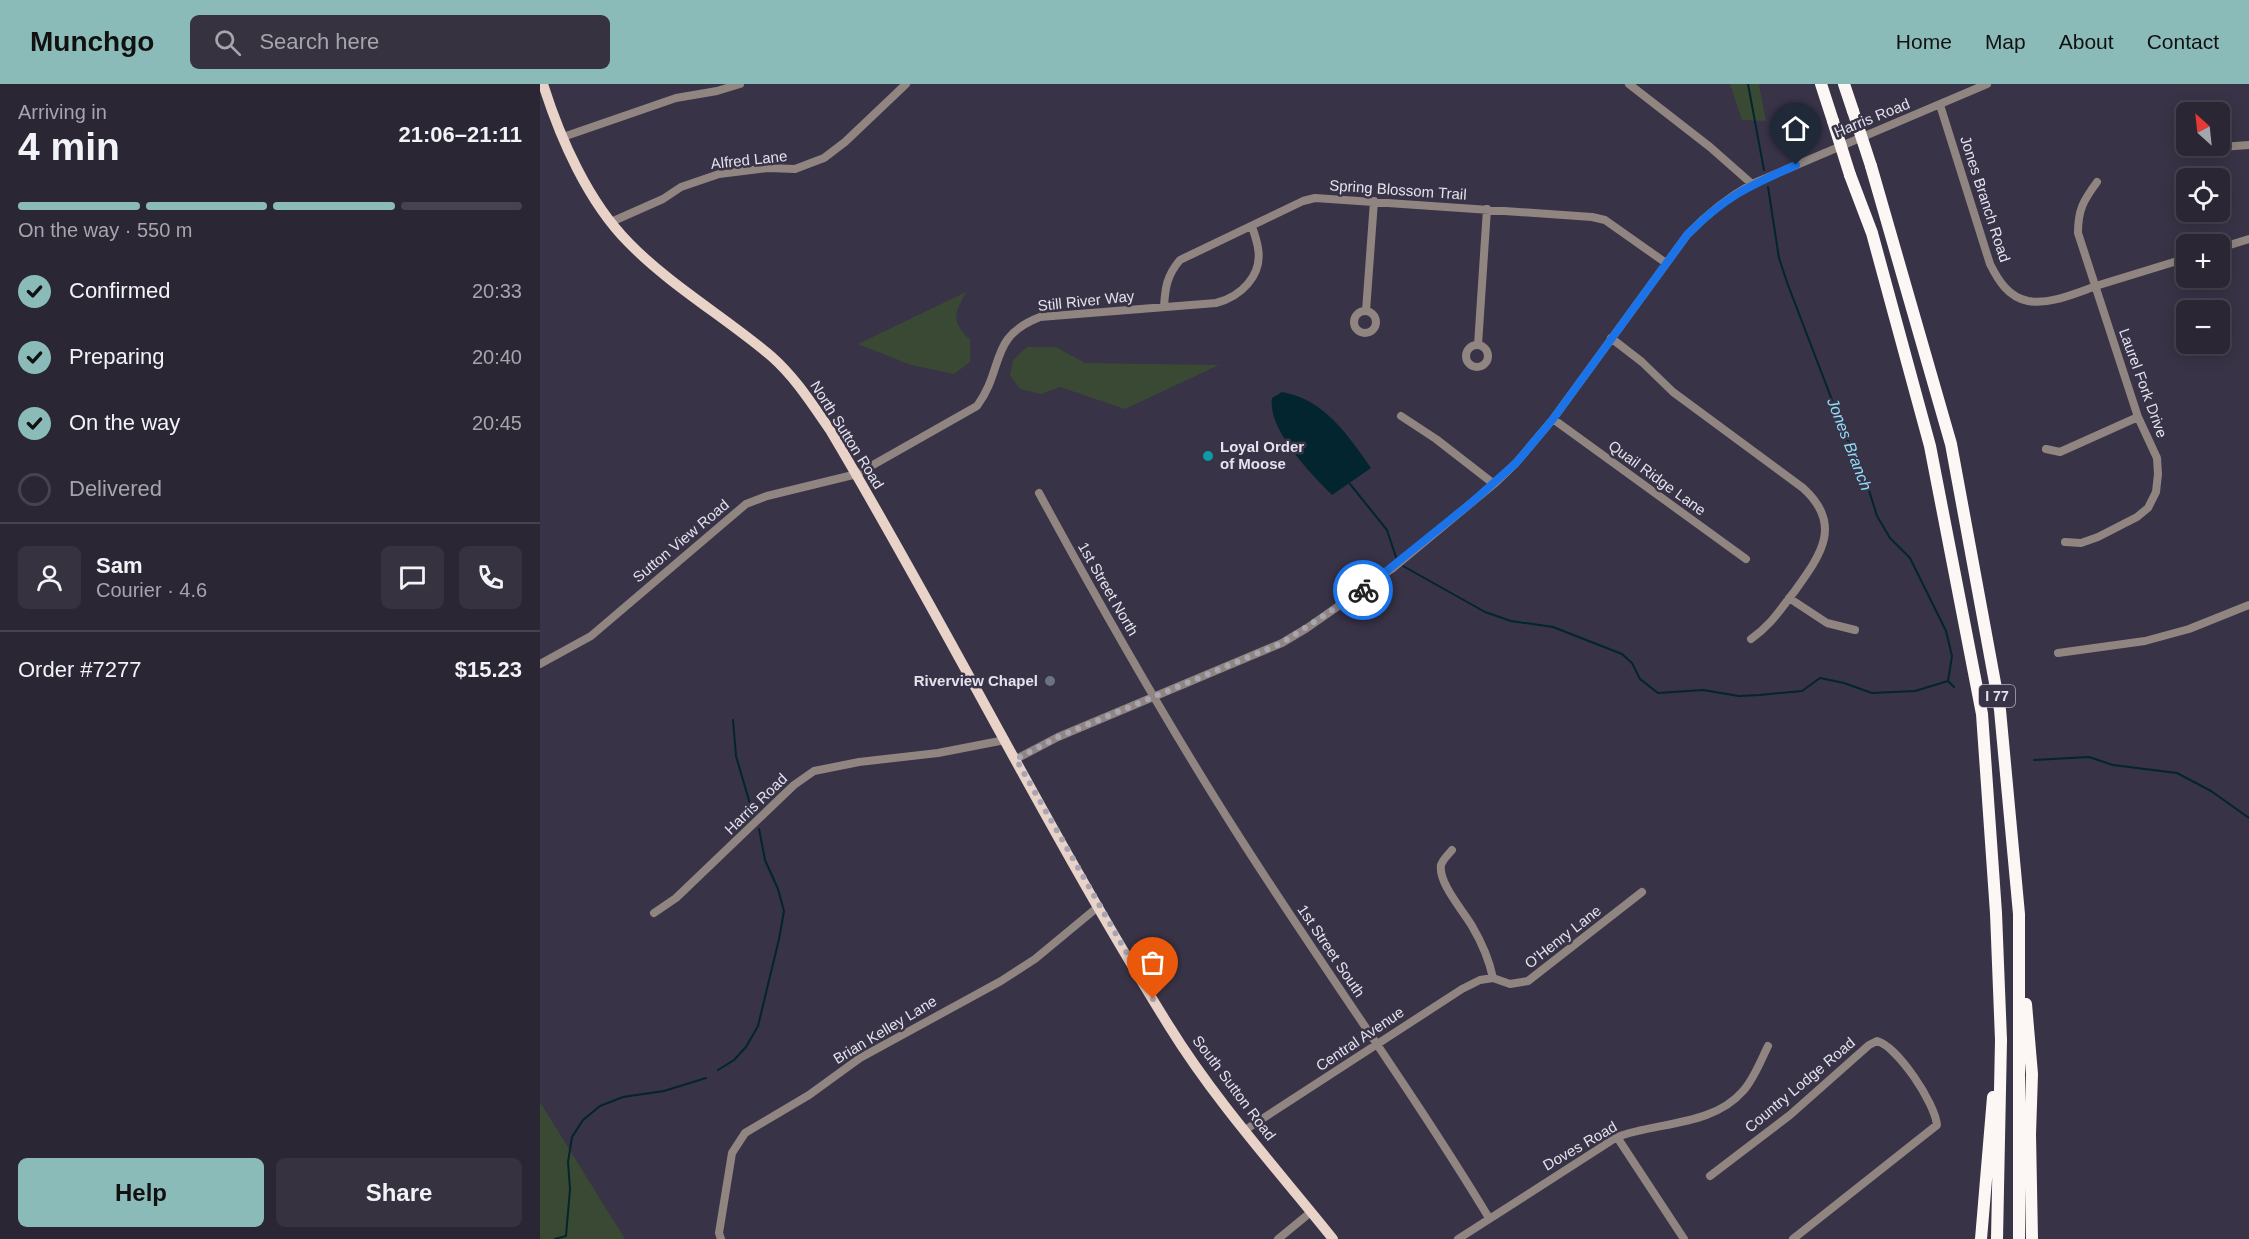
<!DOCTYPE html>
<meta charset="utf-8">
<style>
body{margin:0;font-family:Helvetica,sans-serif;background:#363240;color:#f1f3f6;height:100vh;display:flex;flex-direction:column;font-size:22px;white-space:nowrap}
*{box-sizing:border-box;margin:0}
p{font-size:20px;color:#a5a5ac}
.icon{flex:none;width:33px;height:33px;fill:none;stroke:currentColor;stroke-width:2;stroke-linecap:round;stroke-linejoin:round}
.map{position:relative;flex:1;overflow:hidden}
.details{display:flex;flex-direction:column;background:#2a2634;width:540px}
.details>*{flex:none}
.needle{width:39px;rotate:333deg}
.fabs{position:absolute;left:1636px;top:18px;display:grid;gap:12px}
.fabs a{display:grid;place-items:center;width:54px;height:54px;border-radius:9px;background:#2a2634;box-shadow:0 3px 15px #0003,0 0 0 2px #46434f;font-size:30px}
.pin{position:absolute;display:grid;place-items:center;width:51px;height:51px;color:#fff;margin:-62px -26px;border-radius:50% 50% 50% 0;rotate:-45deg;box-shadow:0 0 6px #0007}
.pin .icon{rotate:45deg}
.courier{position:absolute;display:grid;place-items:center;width:60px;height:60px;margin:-30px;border:4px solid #1a73e8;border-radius:50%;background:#fff;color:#222;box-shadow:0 2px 8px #0007}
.headline em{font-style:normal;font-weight:800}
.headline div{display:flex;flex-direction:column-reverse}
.headline{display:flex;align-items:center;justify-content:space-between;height:102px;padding:0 18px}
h1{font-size:39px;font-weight:800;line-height:45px}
.bar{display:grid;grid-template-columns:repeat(4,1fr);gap:9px 6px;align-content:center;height:72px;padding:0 18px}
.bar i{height:8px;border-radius:4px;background:#46434f}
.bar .current{background:#8bbbb9}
.bar p{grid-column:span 4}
.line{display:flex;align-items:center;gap:15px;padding:0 18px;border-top:2px solid #46434f}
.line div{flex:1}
.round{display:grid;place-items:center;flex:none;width:63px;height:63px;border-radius:9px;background:#363240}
ol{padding:0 18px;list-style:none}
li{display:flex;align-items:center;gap:18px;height:66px}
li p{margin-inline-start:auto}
li .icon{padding:6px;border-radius:50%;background:#8bbbb9;color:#111;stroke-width:4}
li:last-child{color:#a5a5ac}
li i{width:33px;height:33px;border:3px solid #46434f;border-radius:50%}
.primary-button{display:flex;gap:12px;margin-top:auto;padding:12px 18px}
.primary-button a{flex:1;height:69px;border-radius:9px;background:#8bbbb9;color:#111;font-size:24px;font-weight:800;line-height:69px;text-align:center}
.primary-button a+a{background:#363240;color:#f1f3f6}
header{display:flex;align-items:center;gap:36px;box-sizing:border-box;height:84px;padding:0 30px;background:#8bbbb9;color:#111}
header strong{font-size:28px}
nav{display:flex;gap:33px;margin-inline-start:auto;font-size:21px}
.search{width:420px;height:54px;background:#363240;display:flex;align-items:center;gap:15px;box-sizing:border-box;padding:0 21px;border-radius:9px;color:#a5a5ac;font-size:22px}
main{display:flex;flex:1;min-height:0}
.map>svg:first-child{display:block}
</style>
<header>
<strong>Munchgo</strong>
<div class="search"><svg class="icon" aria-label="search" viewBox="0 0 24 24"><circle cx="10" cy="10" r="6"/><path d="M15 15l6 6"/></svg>Search here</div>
<nav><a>Home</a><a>Map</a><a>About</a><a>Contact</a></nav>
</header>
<main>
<section class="details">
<div class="headline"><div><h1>4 min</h1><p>Arriving in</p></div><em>21:06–21:11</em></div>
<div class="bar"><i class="current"></i><i class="current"></i><i class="current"></i><i></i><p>On the way · 550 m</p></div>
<ol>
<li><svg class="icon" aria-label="check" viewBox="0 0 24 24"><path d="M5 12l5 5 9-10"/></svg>Confirmed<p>20:33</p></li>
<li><svg class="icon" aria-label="check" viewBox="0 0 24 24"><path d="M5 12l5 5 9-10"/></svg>Preparing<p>20:40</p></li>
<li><svg class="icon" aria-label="check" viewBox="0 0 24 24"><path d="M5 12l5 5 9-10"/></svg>On the way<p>20:45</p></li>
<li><i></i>Delivered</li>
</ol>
<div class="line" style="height:108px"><a class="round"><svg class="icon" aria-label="person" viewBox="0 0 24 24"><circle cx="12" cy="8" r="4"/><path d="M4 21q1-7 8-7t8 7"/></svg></a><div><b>Sam</b><p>Courier · 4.6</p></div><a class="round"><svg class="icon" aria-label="chat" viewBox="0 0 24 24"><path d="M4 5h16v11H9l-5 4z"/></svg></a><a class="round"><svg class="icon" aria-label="phone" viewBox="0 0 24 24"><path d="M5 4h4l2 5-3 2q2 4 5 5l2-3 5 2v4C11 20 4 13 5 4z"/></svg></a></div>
<div class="line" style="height:78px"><div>Order #7277</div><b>$15.23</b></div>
<div class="primary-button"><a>Help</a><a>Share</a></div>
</section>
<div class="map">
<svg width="1709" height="1155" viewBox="0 0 1709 1155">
<rect width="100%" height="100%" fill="#383346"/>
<path fill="#3a4933" d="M 1190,0 L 1219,0 L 1226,37 L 1202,36 Z
M 426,208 C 414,231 411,237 430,256 L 430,278 L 414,290 L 371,281 L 318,260 Z
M 487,263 L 516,263 L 545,279 L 679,281 L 585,325 L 520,303 L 501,310 L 480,305 L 470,291 L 473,276 Z
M 0,1018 L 85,1155 L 0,1155 Z"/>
<path fill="#02252f" d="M 742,308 C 784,315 808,351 831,384 L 792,411 C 771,390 727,345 732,314 Z"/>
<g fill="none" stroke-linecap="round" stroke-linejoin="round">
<path stroke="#02252f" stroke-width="2" d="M 1208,0 L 1224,86
M 1228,103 L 1239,174 L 1248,201 L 1305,350 L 1324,390 L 1337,432 L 1350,454 L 1370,474 L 1406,547 L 1412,572 L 1408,597
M 810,400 L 847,446 L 856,473
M 863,482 L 945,528 L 971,537 L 1013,543 L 1082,570 L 1092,579 L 1100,595 L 1118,609 L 1163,606 L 1199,612 L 1220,611 L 1262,607 L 1280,594 L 1304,599 L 1332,609 L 1375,607 L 1408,597
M 1408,597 L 1414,603
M 193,636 L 196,672 L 213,730
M 1494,676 L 1549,673 L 1573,681 L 1637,689 L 1671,707 L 1709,734
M 178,986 L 194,976 L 206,963 L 218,942 L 239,855 L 244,827 L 238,805 L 225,776 L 219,745
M 15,1155 L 26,1152 L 30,1105 L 28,1078 L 32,1053 L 43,1036 L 60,1022 L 83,1013 L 124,1007 L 166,994"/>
<path stroke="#908580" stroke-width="8" d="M 1089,0 L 1170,63 L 1212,100
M 1400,21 L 1450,180 C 1458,196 1468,213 1488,217 C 1511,221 1538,208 1559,201 C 1589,192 1618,183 1647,174
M 23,53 L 136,14 L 177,7 L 200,0
M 1681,63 L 1709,61
M 71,138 L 123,115 L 141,103 L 179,90 L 228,84 L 255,85 L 284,74 L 305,58 L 366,0
M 1680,164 L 1709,155
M 624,223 C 625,204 627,191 640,176 L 763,117 L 775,114 L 1052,133 L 1065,136 L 1126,179
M 826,227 L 834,117
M814 238a11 11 0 1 1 22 0a11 11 0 1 1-22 0Z
M 1071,254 L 1102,278 L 1133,308 L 1263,404 C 1304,441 1280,472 1254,508 C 1239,527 1231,541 1211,555
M 938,261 L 947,125
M926 272a11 11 0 1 1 22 0a11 11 0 1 1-22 0Z
M 861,332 L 896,355 L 954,400
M 1013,335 L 1206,475
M 1506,365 L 1520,368 L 1598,333
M 499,409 C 561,523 625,636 695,746 C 778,877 869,1002 949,1134
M 1525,458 L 1541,459 L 1558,453 L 1597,433 L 1608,424 L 1616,408 L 1618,390 L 1617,374 L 1598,333 L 1538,149 C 1538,126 1543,117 1557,98
M 1249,514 L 1287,539 L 1315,546
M 1518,569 L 1605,557 L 1649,545 L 1709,521
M 0,580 L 51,552 L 206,420 L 227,412 L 317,390 L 437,322 C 465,284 448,253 500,233 L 676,219 C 700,213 723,192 718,164 C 717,157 714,149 712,142
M 476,675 L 518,653 L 742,559 L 767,544 L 853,484 L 954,400 L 976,379 L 1013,335 L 1147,151 C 1167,130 1187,114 1212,100 L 1447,0
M 912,766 C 908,771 903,775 901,781 C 898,799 924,828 932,842 C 942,859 949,875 953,894
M 114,829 L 136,814 L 254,701 L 274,687 L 319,678 L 398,669 L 465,656
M 705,1046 L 922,905 L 940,896 L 953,894 L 970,900 L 988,897 L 1102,808
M 1077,1053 L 1144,1155
M 1170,1092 L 1250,1031 L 1329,961 L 1337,957 C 1358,963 1395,1019 1397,1041 L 1253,1155
M 181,1155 L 179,1149 L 192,1069 L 205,1049 L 269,1011 L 320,974 L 461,897 L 495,875 L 559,822
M 738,1155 L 771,1128
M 918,1155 L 1077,1053 C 1117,1038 1173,1042 1203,1007 C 1214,995 1221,976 1228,962"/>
<path stroke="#e9d3c9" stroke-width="10" d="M 3,0 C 20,54 48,118 89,159 C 131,202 185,233 231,272 C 255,293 272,320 290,346 C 407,542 508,748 629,942 C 676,1018 737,1085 793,1155"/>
<path stroke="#fcf7f4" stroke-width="12" d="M 1281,0 L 1293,37
M 1304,0 L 1313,27
M 1331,82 L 1411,360 L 1460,626 L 1479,830 L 1479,1155
M 1310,91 L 1332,149 L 1390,362 L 1442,630 L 1456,829 L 1461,956 L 1457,1155
M 1486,920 L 1492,990 L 1490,1050 L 1492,1155
M 1441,1155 L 1453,1013"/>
<path stroke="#fcf7f4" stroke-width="12" d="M 1313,27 L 1331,82
M 1293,37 L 1310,91"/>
</g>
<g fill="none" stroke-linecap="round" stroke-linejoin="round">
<path stroke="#a8a5b3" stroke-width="6" stroke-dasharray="0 10.8" d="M 613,915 L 476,675 L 518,653 L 742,559 L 823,506"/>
<path stroke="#1a73e8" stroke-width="8" d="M 823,506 L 931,419 L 976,379 L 1013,335 L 1147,151 C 1184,113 1209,102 1256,81"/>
</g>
<circle fill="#0f9aa8" stroke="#383346" stroke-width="2" cx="668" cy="372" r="6"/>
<circle fill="#6b7280" stroke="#383346" stroke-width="2" cx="510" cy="597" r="6"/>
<g text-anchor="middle" stroke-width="5" stroke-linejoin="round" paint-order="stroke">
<rect fill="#383346" stroke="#b0aebc" stroke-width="1.5" x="1439" y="601" width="36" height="22" rx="4.5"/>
<g font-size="14" font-weight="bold" fill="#e4e2ee">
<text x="1457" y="617">I 77</text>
</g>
<g font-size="15" fill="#e4e2ee" stroke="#383346">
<text transform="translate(1332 34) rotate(-22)" y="5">Harris Road</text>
<text transform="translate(209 76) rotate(-6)" y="5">Alfred Lane</text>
<text transform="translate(858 106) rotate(4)" y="5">Spring Blossom Trail</text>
<text transform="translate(1445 115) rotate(72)" y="5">Jones Branch Road</text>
<text transform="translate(546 217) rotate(-6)" y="5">Still River Way</text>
<text transform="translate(1603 299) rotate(70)" y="5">Laurel Fork Drive</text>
<text transform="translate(307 351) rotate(58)" y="5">North Sutton Road</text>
<text transform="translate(1117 394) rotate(36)" y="5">Quail Ridge Lane</text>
<text transform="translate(141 457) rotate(-40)" y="5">Sutton View Road</text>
<text transform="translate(568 505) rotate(60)" y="5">1st Street North</text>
<text transform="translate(216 720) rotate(-44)" y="5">Harris Road</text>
<text transform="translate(1023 853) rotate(-38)" y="5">O'Henry Lane</text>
<text transform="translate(791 867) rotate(56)" y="5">1st Street South</text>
<text transform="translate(345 946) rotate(-31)" y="5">Brian Kelley Lane</text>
<text transform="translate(820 955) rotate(-34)" y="5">Central Avenue</text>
<text transform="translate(1260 1001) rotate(-40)" y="5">Country Lodge Road</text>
<text transform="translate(694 1004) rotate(53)" y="5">South Sutton Road</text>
<text transform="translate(1040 1062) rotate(-30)" y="5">Doves Road</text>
</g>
<g font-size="15" font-weight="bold" fill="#e4e2ee" stroke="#383346" text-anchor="start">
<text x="680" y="368">Loyal Order<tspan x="680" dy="17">of Moose</tspan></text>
<text x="498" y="602" text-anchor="end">Riverview Chapel</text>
</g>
<g font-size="16" font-style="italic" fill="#8fdcf7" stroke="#383346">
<text transform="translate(1310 360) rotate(69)" y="6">Jones Branch</text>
</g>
</g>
</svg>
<div class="fabs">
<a><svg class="needle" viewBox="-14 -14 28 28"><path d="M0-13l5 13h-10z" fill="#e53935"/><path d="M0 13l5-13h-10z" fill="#a5a5ac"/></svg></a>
<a><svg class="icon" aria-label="locate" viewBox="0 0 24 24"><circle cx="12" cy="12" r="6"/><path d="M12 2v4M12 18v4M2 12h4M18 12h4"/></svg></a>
<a>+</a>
<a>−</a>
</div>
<div class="pin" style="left:613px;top:915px;background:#ea580c"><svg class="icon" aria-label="bag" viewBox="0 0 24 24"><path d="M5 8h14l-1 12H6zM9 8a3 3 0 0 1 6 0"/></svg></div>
<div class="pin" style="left:1256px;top:81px;background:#1f2937"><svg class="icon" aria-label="home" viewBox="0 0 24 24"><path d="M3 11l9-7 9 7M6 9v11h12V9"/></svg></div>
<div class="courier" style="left:823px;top:506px"><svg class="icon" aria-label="bike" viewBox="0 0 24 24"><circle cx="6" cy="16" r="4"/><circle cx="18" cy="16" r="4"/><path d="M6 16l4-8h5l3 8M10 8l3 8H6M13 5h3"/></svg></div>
</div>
</main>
